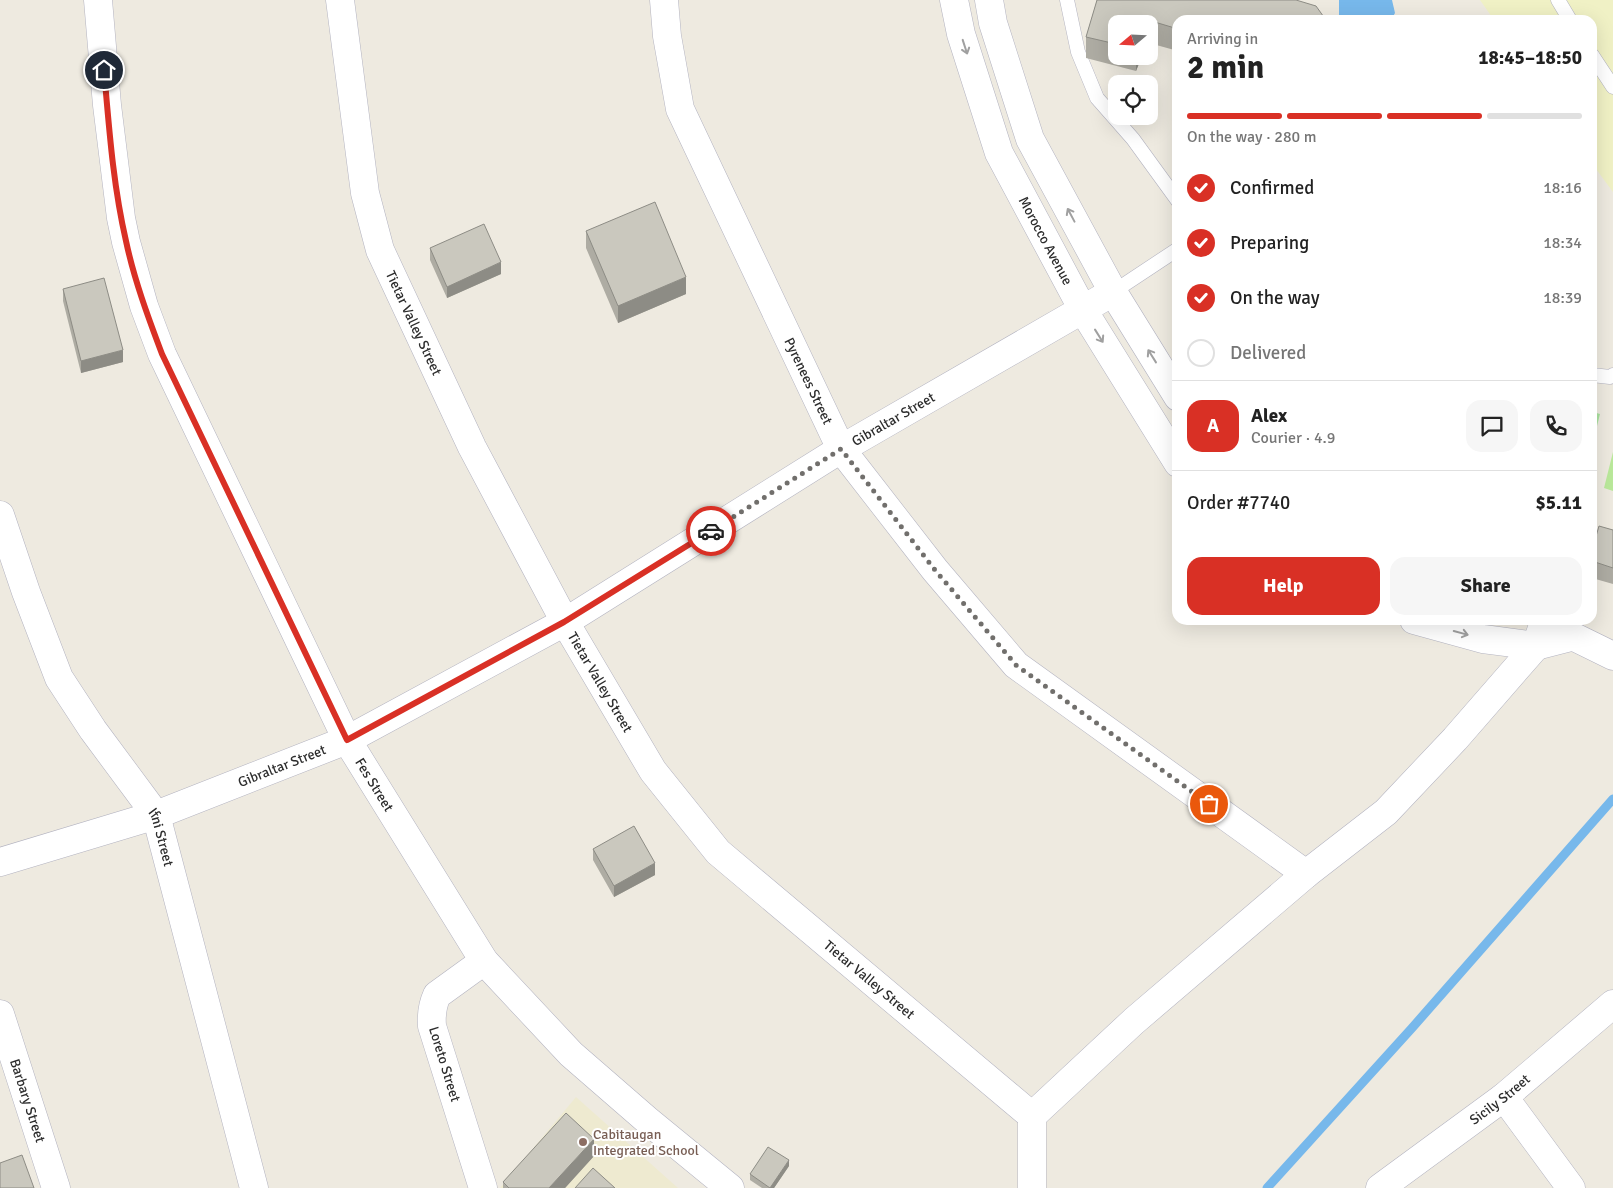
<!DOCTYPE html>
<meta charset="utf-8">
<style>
body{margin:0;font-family:Signika,sans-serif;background:#f6f6f6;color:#222;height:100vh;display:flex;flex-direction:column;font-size:19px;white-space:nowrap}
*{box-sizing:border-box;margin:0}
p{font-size:16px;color:#767676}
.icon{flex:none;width:28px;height:28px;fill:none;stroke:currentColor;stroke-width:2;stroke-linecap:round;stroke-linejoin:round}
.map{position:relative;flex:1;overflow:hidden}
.sheet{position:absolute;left:1172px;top:15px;width:425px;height:610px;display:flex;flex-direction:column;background:#fff;border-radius:15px;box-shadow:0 5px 20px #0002}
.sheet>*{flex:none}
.needle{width:32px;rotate:251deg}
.controls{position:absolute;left:1108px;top:15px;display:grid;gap:10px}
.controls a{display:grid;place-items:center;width:50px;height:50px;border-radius:10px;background:#fff;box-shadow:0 5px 20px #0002;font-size:25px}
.pin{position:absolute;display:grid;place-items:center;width:42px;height:42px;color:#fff;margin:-21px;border:2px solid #fff;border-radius:50%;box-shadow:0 1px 5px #0007}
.courier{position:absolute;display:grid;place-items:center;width:50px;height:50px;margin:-25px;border:4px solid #d93025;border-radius:50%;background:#fff;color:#222;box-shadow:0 1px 6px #0007}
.headline em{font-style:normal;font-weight:700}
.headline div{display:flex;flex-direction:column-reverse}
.headline{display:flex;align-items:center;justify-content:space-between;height:85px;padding:0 15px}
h1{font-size:32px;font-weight:700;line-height:38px}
.bar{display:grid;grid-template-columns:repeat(4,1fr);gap:8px 5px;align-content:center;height:60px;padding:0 15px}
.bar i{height:6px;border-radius:4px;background:#e0e0e0}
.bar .on{background:#d93025}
.bar p{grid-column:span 4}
.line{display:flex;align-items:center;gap:12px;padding:0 15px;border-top:1px solid #e0e0e0}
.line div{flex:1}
.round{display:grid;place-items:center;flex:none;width:52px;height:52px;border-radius:15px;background:#f6f6f6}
ol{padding:0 15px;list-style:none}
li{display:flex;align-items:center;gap:15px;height:55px}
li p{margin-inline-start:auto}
li .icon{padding:5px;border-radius:50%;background:#d93025;color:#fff;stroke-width:4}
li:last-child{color:#767676}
li i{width:28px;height:28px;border:2px solid #e0e0e0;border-radius:50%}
.primary-button{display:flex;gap:10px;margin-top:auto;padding:10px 15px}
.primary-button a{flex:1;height:58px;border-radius:15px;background:#d93025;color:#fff;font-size:20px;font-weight:700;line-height:58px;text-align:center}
.primary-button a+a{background:#f6f6f6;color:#222}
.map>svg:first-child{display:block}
</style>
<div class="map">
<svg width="1613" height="1188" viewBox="0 0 1613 1188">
<rect width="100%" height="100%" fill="#eeeae0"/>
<path fill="#eeead0" d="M 576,1097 L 678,1188 L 500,1188 Z"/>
<path fill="#aae29f" d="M 1593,412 L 1600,414 L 1593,442 L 1592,412 Z"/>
<path fill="#f0f1c5" d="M 1480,0 L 1613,0 L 1613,192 L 1593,165 L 1592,20 L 1494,20 Z"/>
<path fill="#bae99b" d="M 1613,452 L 1613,491 L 1604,488 Z"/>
<path fill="#77b8eb" d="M 1339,0 L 1392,0 L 1395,13 L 1391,20 L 1343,20 L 1339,17 Z"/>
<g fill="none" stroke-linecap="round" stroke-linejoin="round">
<path stroke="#77b8eb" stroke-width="9" d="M 1267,1188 L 1412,1028 L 1613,799"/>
<defs>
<path id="lane" d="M 1067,0 L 1078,52 L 1097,98 L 1133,139 L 1178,201
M 1558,0 L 1570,20
M 1592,55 L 1613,87
M 1113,292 L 1178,249
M 1592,375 L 1610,377 L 1613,375"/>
<g id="street">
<path id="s1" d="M 98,0 L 107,105 L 121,218 L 126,242 L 144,306 L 162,354 L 347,740 L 484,961 L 571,1054 L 647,1120 L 730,1188"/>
<path id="s2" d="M 340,0 L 365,193 L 380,250 L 472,447 L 565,622 L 653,771 L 718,852 L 1032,1116"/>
<path id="s3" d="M 664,0 L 667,36 L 680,109 L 841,449 L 935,570 L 1016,665 L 1306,874"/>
<path id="s4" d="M 954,0 L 961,34 L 999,153 L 1083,310 L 1178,463"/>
<path d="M 989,0 L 993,23 L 1030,139 L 1113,292 L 1178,397"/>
<path id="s5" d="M 0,515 L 26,592 L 59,678 L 93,730 L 156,815 L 254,1188"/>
<path d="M 1414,620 L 1483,639 L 1536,646 L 1571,637"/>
<path d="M 1556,628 L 1613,656"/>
<path id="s6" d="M 0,862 L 156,815 L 347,740 L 565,622 L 841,449 L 1113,292"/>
<path id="s7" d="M 0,1014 L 56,1188"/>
<path d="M 1504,1097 L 1571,1188"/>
<path d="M 483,1188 L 432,1026 C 431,1014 432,1006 437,995 L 484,961"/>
<path d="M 1032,1188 L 1032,1116 L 1134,1021 L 1306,874 L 1386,812 L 1455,739 L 1536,646 L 1544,622"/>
<path id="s8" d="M 1380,1188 L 1504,1097 L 1613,1004"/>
</g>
</defs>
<use href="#lane" stroke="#b3b3c0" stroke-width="15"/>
<use href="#street" stroke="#b3b3c0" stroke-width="29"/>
<use href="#lane" stroke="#fff" stroke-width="14"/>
<use href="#street" stroke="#fff" stroke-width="28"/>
</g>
<path fill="#aeaca3" d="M 1097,0 L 1178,20 L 1178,51 L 1149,43 L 1149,24 L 1116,24 L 1116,56 L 1142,56 L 1136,71 L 1086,58 L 1086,37 Z
M 586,231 L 686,294 L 618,323 L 586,248 Z
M 430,248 L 501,274 L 447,298 L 430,260 Z
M 63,289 L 123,362 L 81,373 L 63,301 Z
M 1613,530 L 1613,584 L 1592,578 L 1592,550 Z
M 593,849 L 655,875 L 614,897 L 593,860 Z
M 594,1156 L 565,1188 L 503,1188 L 503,1182 Z
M 789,1166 L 774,1188 L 762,1188 L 750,1180 L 750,1174 Z"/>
<path fill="#8d8c85" d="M 1136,56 L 1142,56 L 1136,71 Z
M 501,262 L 501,274 L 447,298 L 447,287 Z
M 686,277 L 686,294 L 618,323 L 618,306 Z
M 123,350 L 123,362 L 81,373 L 81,361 Z
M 655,863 L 655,875 L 614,897 L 614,886 Z
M 594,1139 L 594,1156 L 565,1188 L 549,1188 Z
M 789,1160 L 789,1166 L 774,1188 L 770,1188 Z"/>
<path fill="#cac8be" stroke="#8d8c85" d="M 1097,0 L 1296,0 L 1316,6 L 1326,20 L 1178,20 L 1178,29 L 1148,20 L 1146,24 L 1116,24 L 1116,44 L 1086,37 Z
M 655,202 L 686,277 L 618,306 L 586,231 Z
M 484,224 L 501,262 L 447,287 L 430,248 Z
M 104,278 L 123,350 L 81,361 L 63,289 Z
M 1599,526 L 1613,530 L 1613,568 L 1592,561 L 1592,550 Z
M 634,826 L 655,863 L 614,886 L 593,849 Z
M 566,1113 L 594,1139 L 549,1188 L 509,1188 L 503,1182 Z
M 768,1147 L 789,1160 L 770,1188 L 750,1174 Z
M 22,1155 L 34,1188 L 0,1188 L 0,1163 Z
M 593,1168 L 615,1188 L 575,1188 Z"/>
<defs><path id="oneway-shaft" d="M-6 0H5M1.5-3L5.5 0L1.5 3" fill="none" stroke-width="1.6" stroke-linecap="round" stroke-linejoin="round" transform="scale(1.25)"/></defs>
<g stroke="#a0a0a0">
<use href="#oneway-shaft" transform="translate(965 47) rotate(72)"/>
<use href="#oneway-shaft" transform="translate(1071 215) rotate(-118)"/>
<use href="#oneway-shaft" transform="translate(1099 336) rotate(58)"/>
<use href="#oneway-shaft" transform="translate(1152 356) rotate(-122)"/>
<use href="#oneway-shaft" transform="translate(1461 633) rotate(15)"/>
</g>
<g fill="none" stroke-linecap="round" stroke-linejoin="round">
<path stroke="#716f6c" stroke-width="5" stroke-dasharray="0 9" d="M 711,531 L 841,449 L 935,570 L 1016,665 L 1209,804"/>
<path stroke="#d93025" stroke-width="6" d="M 104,70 C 109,127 113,185 126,241 C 134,279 148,317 162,354 L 347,740 L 564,622 L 711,531"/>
</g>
<circle fill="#8d6e63" stroke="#fff" stroke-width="2" cx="583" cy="1142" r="5"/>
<g text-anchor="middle" stroke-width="4" stroke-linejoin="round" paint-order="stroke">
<g font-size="14" fill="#2d2d2d" stroke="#fff">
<text dy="5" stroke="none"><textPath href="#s4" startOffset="259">Morocco Avenue</textPath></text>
<text dy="5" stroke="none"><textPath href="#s2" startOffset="334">Tietar Valley Street</textPath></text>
<text dy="5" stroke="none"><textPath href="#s3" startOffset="411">Pyrenees Street</textPath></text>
<text dy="5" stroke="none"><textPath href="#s6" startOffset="1002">Gibraltar Street</textPath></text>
<text dy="5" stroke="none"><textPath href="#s2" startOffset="739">Tietar Valley Street</textPath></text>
<text dy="5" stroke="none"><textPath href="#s6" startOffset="298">Gibraltar Street</textPath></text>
<text dy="5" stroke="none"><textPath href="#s1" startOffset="842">Fes Street</textPath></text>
<text dy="5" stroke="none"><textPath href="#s5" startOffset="364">Ifni Street</textPath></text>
<text dy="5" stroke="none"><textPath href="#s2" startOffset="1144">Tietar Valley Street</textPath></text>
<text transform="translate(445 1064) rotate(73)" y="5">Loreto Street</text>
<text dy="5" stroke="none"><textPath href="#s8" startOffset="149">Sicily Street</textPath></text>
<text dy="5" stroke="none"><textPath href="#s7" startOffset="91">Barbary Street</textPath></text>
</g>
<g font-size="14" fill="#785e54" stroke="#fff" text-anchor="start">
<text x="593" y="1139">Cabitaugan<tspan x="593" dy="16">Integrated School</tspan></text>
</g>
</g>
</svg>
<div class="controls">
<a><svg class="needle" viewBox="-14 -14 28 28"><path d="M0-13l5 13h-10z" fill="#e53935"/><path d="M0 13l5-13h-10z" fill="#767676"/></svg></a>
<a><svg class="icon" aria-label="locate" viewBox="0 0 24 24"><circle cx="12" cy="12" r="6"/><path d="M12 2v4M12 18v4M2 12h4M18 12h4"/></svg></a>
</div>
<div class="pin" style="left:1209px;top:804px;background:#ea580c"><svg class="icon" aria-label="bag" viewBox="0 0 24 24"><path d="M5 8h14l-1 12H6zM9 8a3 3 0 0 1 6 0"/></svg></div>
<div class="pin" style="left:104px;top:70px;background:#1f2937"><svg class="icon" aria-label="home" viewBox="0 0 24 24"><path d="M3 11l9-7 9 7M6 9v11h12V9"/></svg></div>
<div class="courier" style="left:711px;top:531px"><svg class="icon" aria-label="car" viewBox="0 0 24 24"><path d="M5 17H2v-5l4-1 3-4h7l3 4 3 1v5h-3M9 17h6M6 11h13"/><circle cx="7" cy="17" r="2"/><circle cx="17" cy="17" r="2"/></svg></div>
<section class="sheet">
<div class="headline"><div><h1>2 min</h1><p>Arriving in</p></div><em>18:45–18:50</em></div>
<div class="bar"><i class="on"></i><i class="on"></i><i class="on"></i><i></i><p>On the way · 280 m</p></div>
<ol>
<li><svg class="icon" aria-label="check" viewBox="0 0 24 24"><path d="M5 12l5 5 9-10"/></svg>Confirmed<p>18:16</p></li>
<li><svg class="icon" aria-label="check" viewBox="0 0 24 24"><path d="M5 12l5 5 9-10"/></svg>Preparing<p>18:34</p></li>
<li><svg class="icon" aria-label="check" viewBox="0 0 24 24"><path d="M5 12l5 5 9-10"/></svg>On the way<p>18:39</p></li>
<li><i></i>Delivered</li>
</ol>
<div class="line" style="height:90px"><b class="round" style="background:#d93025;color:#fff">A</b><div><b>Alex</b><p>Courier · 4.9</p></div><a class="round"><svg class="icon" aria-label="chat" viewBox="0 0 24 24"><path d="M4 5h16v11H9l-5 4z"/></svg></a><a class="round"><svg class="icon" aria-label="phone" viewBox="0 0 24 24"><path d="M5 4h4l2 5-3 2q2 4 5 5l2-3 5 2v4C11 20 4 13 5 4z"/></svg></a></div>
<div class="line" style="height:65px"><div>Order #7740</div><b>$5.11</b></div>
<div class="primary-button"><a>Help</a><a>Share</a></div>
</section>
</div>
